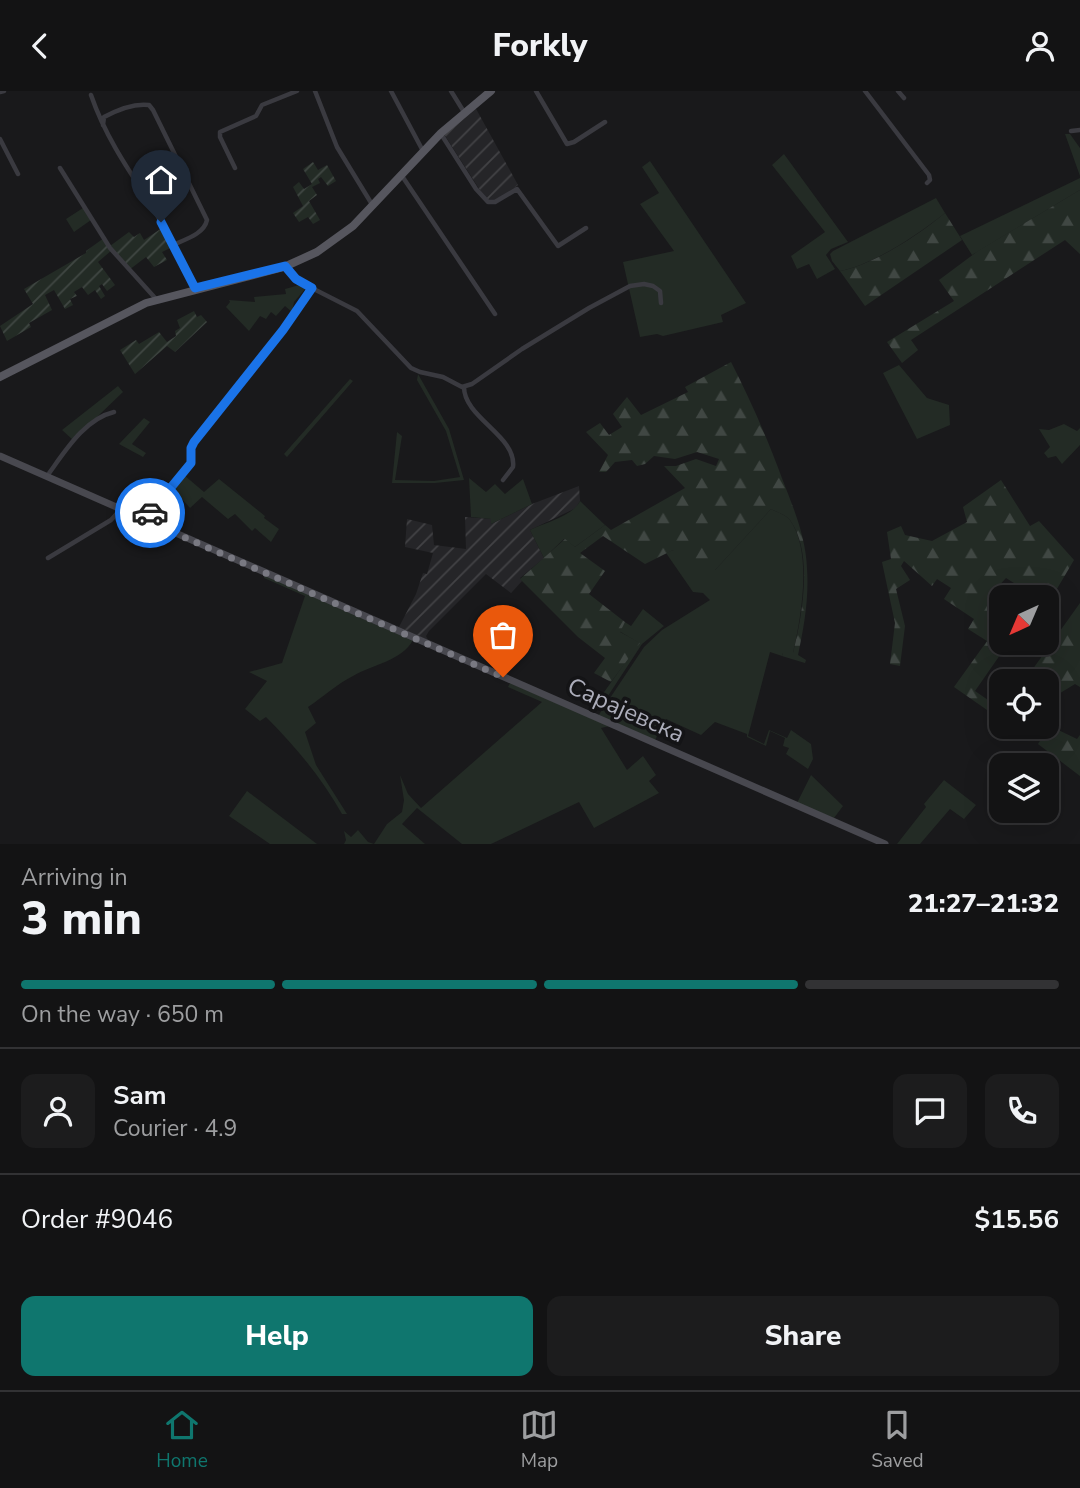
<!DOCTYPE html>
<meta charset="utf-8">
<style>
body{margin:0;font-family:"Nunito Sans",sans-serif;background:#1c1c1d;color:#f1f3f6;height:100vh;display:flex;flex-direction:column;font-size:26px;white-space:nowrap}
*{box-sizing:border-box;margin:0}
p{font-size:23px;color:#9d9ea0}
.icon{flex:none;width:38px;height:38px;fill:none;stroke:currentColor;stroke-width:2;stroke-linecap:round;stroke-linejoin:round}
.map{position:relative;height:753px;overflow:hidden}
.details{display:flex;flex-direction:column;background:#131314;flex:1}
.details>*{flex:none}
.needle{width:46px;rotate:224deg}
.fabs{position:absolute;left:989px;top:494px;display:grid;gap:14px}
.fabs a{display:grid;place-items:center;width:70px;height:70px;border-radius:14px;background:#131314;box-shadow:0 7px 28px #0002,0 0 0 2px #323234;font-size:35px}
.pin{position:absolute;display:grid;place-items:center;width:60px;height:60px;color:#fff;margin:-72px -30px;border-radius:50% 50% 50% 0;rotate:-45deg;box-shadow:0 0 7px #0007}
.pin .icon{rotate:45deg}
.courier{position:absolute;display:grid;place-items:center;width:70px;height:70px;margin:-35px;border:5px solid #1a73e8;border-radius:50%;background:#fff;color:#222;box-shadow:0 2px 9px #0007}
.summary em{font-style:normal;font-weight:800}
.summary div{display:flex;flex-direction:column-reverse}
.summary{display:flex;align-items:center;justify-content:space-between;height:119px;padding:0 21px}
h1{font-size:46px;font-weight:800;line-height:52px}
.bar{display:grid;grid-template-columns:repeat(4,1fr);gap:10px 7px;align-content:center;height:84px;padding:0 21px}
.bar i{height:9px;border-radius:5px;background:#323234}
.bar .selected{background:#0f766e}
.bar p{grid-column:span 4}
.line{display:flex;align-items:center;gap:18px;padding:0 21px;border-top:2px solid #323234}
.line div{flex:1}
.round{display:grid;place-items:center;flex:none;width:74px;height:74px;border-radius:14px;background:#1c1c1d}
.action{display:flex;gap:14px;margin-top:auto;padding:14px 21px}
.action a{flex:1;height:80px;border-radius:14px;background:#0f766e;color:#fff;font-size:28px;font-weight:800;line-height:80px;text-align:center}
.action a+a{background:#1c1c1d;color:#f1f3f6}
header{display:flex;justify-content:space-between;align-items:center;height:91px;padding:0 21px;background:#131314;font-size:32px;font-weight:800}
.menu{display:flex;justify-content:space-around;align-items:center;height:98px;border-top:2px solid #323234;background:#131314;font-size:19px;color:#9d9ea0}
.menu a{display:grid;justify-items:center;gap:4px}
.menu .selected{color:#0f766e}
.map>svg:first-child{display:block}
</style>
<header><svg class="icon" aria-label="back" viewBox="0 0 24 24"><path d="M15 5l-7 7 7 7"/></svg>Forkly<svg class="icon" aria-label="person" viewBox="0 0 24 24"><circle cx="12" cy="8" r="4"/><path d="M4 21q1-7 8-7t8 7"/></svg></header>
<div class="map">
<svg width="1080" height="753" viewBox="0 0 1080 753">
<defs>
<pattern id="industrial-furrows" width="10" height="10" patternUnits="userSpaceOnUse" patternTransform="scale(1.75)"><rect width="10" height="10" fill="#252528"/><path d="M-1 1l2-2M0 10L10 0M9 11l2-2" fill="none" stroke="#424245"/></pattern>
<pattern id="forest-firs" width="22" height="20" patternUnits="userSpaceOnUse" patternTransform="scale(1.75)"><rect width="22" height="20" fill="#232b25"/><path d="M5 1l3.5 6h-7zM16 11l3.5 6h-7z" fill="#404743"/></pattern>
<pattern id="garden-furrows" width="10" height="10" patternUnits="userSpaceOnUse" patternTransform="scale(1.75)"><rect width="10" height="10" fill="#232b25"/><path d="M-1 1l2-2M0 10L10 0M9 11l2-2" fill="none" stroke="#404743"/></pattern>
</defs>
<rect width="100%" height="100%" fill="#19191b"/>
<path fill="url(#industrial-furrows)" d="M 475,16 L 518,94 L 496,110 L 490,110 L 485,107 L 444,43 Z
M 579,395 L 580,410 L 576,417 L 530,439 L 544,467 L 520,487 L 522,490 L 511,502 L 486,483 L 429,540 L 426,545 L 428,549 L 399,536 L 416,503 L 423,482 L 427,483 L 433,462 L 405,456 L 407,428 L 432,434 L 434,454 L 466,458 L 465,426 L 491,428 L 491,433 L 532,413 Z"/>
<path fill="#232b25" d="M 1065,43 L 1070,43 L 1080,57 L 1080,85 Z
M 784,63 L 848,151 L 831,158 L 826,164 L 835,178 L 817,188 L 809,173 L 797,178 L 791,165 L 825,141 L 772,74 Z
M 650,70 L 746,212 L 721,224 L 723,231 L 663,245 L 657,243 L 640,246 L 623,171 L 674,160 L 640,113 L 659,102 L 642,76 Z
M 1080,87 L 1080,99 L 972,164 L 960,145 Z
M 936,107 L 945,122 C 919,143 873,174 840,180 L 832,170 L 830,163 L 833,160 Z
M 83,117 L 91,129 L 74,141 L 66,128 Z
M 303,193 L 305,198 L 294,211 L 292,221 L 285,215 L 276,225 L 271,221 L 266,228 L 260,225 L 249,240 L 226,216 L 230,211 L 229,209 L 255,211 L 254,206 L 286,203 L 285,198 Z
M 899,274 L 927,307 L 949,314 L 950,334 L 917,348 L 883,282 Z
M 418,283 L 449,338 L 464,389 L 435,392 L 392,392 L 397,341 L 402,345 L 395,389 L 434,390 L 460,386 L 446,340 L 417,289 Z
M 350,288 L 353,290 L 287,366 L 284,363 Z
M 118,295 L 123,301 L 73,349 L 62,339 Z
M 144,327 L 150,331 L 132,353 L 146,362 L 143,366 L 119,353 Z
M 1064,333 L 1077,340 L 1080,337 L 1080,354 L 1062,373 L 1056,365 L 1048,367 L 1044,362 L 1050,356 L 1039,338 L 1049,339 Z
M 184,384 L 204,401 L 219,388 L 265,425 L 264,427 L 279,438 L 271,451 L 255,437 L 252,440 L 235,423 L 228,428 L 202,406 L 190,417 L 180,406 L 175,410 L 168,403 Z
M 469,387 L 486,401 L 495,393 L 505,403 L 523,388 L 532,413 L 491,433 L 491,428 L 471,426 Z
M 580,410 L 605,434 L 575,456 L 564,448 L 544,467 L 530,439 C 544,432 573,425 580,410 Z
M 771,418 C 777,421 786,424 790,429 C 813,461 801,527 793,562 L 783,562 L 782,565 L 770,561 L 748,645 L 764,653 L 769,639 L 787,647 L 791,639 L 811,653 L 813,668 L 808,678 L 786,663 L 789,657 L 783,655 L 785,647 L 770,640 L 766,655 L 747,646 L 747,643 L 715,631 L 701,644 L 666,628 L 655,649 L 598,625 L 644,556 L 662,539 L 710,509 L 703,502 L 693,501 L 666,462 L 673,459 L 715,479 Z
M 265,483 L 413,549 C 403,569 372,574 353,585 C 337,593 323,606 308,616 L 316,632 L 305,641 L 316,674 L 347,723 L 342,723 C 321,686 296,656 266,626 L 260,630 L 245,618 L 267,590 L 249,581 L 282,572 L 305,505 L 264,487 Z
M 643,518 L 664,535 L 642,553 L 606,608 L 602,604 L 639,552 L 619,540 L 625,531 L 631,535 Z
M 510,592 L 610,635 L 601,637 L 627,679 L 643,665 L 656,684 L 649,690 L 659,702 L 594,737 L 579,711 L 491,753 L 462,753 L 417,717 L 402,733 L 425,753 L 374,753 L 387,733 L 402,721 L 404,709 L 400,684 L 408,703 L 421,717 L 542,611 L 508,596 Z
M 811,684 L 843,715 L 834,727 L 797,712 Z
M 944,689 L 976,714 L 964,728 L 950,718 L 920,753 L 897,753 L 926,716 L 924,713 Z
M 247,700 L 317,753 L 270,753 L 229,725 Z
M 358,739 L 368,751 L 374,753 L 344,753 L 346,749 L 344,740 L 351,746 Z"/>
<path fill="url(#forest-firs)" d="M 1080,99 L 1080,163 L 1065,149 L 911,249 L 918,259 L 902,272 L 887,251 L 954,210 L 939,189 L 978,160 Z
M 945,122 L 962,149 L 865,215 L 840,180 C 873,174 919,144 945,122 Z
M 731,271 C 751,310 768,349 783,390 C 794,418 806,447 807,478 C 809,507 804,536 798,564 L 806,569 L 805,572 L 782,565 L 783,562 L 793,562 C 802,526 814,462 790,429 C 786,424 777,421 771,418 L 715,479 L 687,478 L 673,459 L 645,473 L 603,445 L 580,462 L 605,480 L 589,503 L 625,531 L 620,541 L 640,552 L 611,591 L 594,582 L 605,567 L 578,546 L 520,488 L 565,448 L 575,456 L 605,434 L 611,439 L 685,397 L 664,375 L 676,375 L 696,368 L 716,375 L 719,368 L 697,361 L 675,368 L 654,365 L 645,373 L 637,375 L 632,369 L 615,371 L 606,381 L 599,381 L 608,364 L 586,341 L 600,332 L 609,344 L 622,336 L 613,323 L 627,306 L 641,324 L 688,301 L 685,296 Z
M 1001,389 L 1030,435 L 1039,430 L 1074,469 L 1048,513 L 1046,506 L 1036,506 L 1006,487 L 991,503 L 1001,509 L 1001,551 L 1009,551 L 975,600 L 1001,618 L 1000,628 L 954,596 L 987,550 L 968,538 L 974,528 L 944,508 L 951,497 L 937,488 L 932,495 L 904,470 L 901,475 L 910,489 L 896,498 L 905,535 L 900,575 L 890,573 L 895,532 L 882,471 L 891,468 L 887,441 L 901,435 L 905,444 L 932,450 L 967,431 L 963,416 Z
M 1080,512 L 1080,596 L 1075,593 L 1047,610 L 1046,590 L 1025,589 Z
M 1052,636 L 1077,648 L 1080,644 L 1080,685 L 1038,653 L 1047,639 Z"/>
<path fill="url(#garden-furrows)" d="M 313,71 L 318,79 L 327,74 L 336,90 L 328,95 L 321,86 L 318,88 L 320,92 L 312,96 L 317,104 L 309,110 L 320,129 L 313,133 L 308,126 L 299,131 L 293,122 L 303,115 L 293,96 L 299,91 L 304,98 L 312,93 L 303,78 Z
M 162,137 L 172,156 L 162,161 L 167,169 L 154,176 L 146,166 L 129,179 L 112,159 L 98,171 L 115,194 L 107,200 L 102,193 L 99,195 L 105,205 L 101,208 L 95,199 L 88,204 L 82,196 L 74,201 L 77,205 L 70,208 L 73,214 L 65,218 L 54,199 L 45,204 L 52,219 L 29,232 L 31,236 L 7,250 L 0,235 L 33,213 L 24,198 L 86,162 L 86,160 L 104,147 L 110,155 L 129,141 L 134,146 L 140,142 L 144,149 Z
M 194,220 L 197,226 L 201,224 L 207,231 L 175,261 L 167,255 L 135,283 L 120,259 L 136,249 L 139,253 L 159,241 L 167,251 L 176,245 L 175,240 L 180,237 L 177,229 Z"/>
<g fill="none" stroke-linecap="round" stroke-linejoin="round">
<path stroke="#3a3a40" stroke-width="4.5" d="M 315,0 L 337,56 L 373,115
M 391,0 L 423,60
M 451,0 L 464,21
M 536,0 L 567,53 L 574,51 L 605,31
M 865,0 L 929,84 L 930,89 L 927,92
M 898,0 L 904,7
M 0,1 L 4,0
M 91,4 C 104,42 125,74 147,107 C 165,136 180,167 195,197
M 103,34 L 104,26 C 117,19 134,12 149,14 L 153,19 L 207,129 C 204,143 186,148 173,154
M 1071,40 L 1080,39
M 441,43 L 476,98 L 488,111 L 495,111 L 517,98 L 558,155 L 586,137
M 0,48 L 18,83
M 60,77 L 110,157 L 156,208
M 235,77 L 220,46 L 220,41 L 256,25 L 262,14 L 297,0
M 402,85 L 495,223
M 285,176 L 300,191 L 357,220 L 411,277 L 420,281 L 443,286 L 462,296 L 472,293 L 522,258 L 589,217 L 630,195 L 644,193 L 653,195 L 660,200 L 661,212
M 464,296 C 464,327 517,345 513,376 L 503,389
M 47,385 C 64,362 84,328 114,321
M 147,430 L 150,422 L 191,372 L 191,357 L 194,351 L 283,239 L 312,197
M 48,467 L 111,429 L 121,418"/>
<path stroke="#48484f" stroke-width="7" d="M 0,365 L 885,753"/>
<path stroke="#56565e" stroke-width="8" d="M 0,286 L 146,212 L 284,176 L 317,161 L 353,135 L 441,42 L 491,0"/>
</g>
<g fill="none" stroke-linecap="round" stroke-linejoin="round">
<path stroke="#797982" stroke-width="7" stroke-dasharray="0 12.6" d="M 150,422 L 147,430 L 503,586"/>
<path stroke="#1a73e8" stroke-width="9" d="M 150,422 L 191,372 L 191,357 L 194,351 L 283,239 L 312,197 L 296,188 L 285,175 L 195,197 L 161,131"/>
</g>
<g text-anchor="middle" stroke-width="7" stroke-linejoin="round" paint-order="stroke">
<g font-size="24" fill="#acadba" stroke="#141416">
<text transform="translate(626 619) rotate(24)" y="8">Сарајевска</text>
</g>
</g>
</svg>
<div class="fabs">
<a><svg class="needle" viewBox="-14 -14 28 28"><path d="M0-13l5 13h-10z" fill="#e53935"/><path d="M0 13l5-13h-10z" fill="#9d9ea0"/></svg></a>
<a><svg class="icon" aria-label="locate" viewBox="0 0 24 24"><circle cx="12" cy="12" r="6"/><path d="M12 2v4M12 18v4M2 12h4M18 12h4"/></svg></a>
<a><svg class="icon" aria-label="layers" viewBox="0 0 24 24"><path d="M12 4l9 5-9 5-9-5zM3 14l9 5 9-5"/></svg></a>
</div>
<div class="pin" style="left:503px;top:586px;background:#ea580c"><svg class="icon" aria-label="bag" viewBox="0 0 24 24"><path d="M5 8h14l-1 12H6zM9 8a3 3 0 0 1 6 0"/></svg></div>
<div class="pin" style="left:161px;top:131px;background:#1f2937"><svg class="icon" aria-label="home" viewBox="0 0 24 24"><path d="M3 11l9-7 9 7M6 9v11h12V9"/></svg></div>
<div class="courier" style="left:150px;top:422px"><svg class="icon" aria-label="car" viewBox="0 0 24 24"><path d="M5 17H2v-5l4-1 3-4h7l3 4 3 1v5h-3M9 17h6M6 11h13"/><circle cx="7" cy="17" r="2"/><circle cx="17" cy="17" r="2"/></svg></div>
</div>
<section class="details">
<div class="summary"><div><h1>3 min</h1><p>Arriving in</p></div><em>21:27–21:32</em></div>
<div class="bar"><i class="selected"></i><i class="selected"></i><i class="selected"></i><i></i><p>On the way · 650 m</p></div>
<div class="line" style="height:126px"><a class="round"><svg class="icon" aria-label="person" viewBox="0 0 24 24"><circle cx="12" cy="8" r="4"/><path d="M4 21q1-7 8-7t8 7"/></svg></a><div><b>Sam</b><p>Courier · 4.9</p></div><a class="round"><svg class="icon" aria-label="chat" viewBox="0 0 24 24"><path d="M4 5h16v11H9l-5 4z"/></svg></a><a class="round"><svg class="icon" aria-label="phone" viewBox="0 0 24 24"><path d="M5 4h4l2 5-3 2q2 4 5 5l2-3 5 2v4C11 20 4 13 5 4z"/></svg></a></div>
<div class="line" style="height:91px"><div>Order #9046</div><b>$15.56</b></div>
<div class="action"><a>Help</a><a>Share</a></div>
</section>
<nav class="menu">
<a class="selected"><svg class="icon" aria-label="home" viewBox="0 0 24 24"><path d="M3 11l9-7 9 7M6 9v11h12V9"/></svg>Home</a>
<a><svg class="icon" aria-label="map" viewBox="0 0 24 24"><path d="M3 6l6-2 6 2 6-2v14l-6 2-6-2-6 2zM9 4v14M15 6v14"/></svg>Map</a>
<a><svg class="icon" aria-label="saved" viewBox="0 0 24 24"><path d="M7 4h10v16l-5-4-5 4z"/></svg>Saved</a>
</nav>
